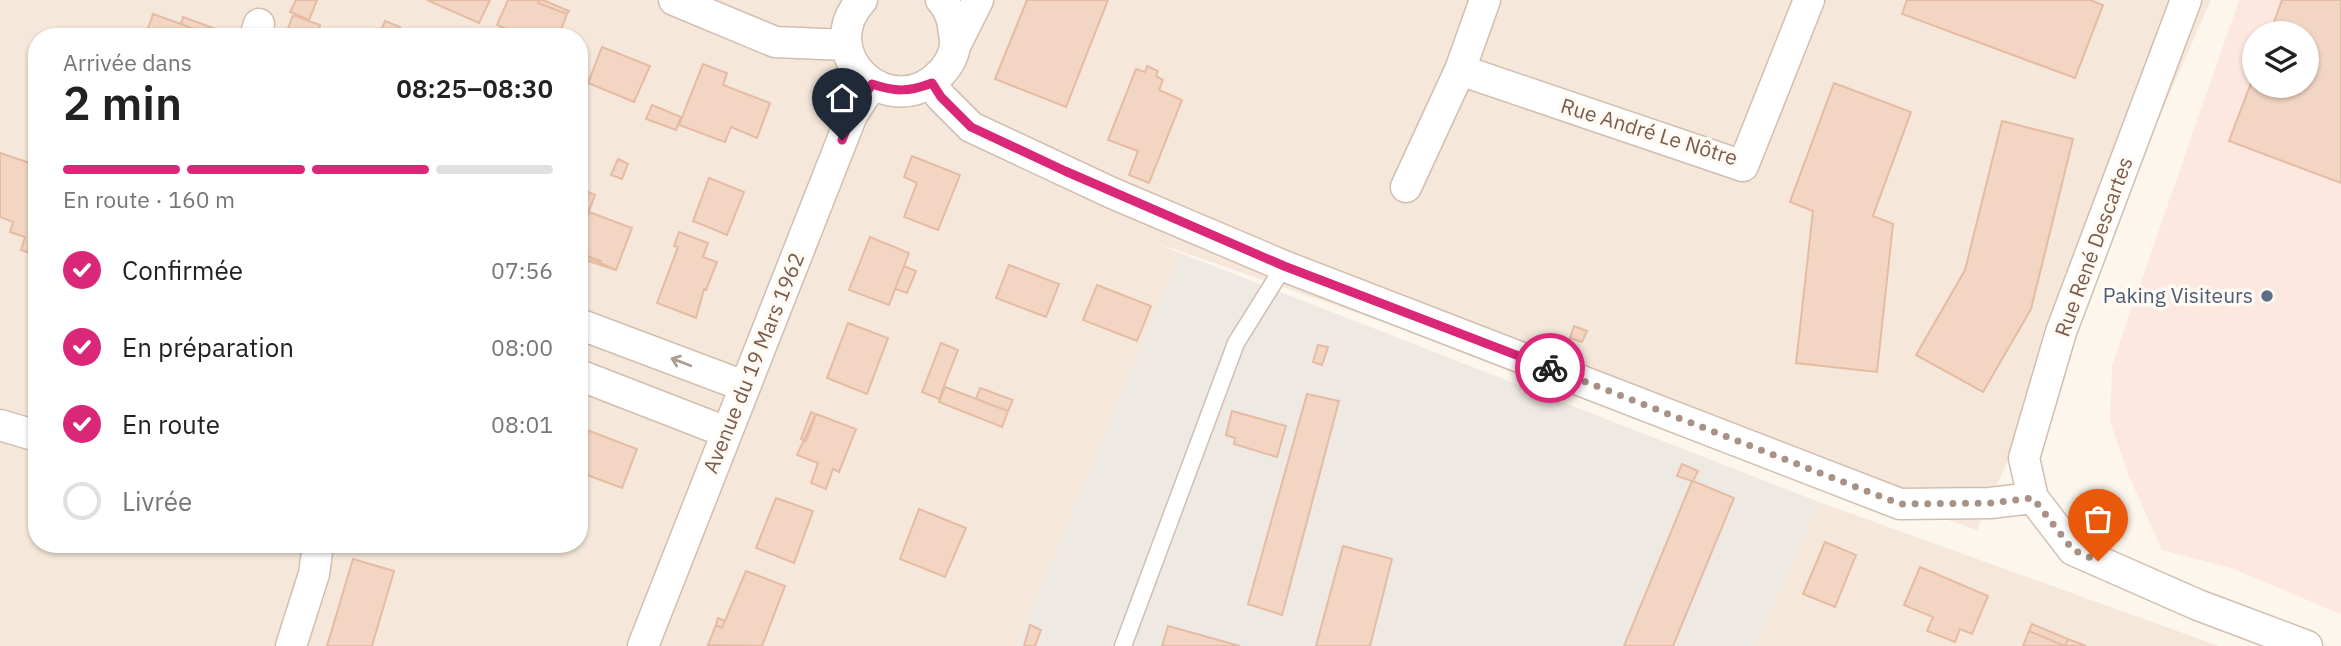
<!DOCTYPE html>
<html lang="fr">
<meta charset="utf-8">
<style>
body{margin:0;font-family:"IBM Plex Sans",sans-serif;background:#f6f6f6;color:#222;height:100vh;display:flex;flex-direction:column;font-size:26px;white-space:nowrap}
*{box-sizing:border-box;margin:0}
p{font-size:23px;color:#767676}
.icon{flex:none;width:38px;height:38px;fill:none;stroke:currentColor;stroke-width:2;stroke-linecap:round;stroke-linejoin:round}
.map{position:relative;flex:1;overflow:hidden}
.details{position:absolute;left:28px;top:28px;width:560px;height:525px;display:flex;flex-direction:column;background:#fff;border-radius:28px;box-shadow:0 2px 5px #0004}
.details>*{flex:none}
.tools{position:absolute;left:2242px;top:21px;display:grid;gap:14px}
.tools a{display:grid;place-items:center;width:77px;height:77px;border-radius:50%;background:#fff;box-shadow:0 2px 5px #0004;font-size:35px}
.pin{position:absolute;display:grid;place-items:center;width:60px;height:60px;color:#fff;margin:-72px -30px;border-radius:50% 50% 50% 0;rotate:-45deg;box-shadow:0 0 7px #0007}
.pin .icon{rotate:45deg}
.courier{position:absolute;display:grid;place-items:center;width:70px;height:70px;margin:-35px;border:5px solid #db2777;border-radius:50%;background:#fff;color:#222;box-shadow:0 2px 9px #0007}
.summary em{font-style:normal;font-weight:600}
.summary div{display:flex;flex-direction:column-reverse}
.summary{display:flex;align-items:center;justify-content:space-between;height:119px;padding:0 35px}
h1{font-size:46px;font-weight:600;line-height:52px}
.bar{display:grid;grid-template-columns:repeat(4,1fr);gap:10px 7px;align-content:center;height:84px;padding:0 35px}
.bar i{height:9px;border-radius:5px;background:#e0e0e0}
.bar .selected{background:#db2777}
.bar p{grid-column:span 4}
ol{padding:0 35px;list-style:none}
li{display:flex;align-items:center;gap:21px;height:77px}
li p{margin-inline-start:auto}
li .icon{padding:7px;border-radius:50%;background:#db2777;color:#fff;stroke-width:4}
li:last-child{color:#767676}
li i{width:38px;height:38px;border:4px solid #e0e0e0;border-radius:50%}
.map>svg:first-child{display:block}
</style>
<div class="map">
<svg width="2341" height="646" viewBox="0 0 2341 646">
<rect width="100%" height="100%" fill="#fdf6ec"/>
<path fill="#f5e8da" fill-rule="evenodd" d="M 0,0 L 2211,0 L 1977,530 L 1154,242 L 1180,253 L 1017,646 L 0,646 ZM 37,37 L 579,37 L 579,544 L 37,544 Z
M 1819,502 L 2219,646 L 1755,646 Z"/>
<path fill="#fde8e0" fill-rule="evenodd" d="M 2239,0 L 2341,0 L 2341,614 L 2231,568 L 2162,550 L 2128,474 L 2110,422 L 2112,365 ZM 2254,33 L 2306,33 L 2306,86 L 2254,86 Z"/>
<path fill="#efe9e4" d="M 1180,253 L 1819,502 L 1755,646 L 1017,646 Z"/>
<path fill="#f3d5c3" stroke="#e6bba3" stroke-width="2" d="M 296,0 L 317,0 L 309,20 L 290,12 Z
M 427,0 L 490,0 L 479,23 Z
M 508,0 L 540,0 L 538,3 L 567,14 L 558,37 L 525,37 L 497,25 Z
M 540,0 L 543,0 L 569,11 L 567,14 L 538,3 Z
M 1027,0 L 1108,0 L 1066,107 L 995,79 Z
M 1907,0 L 2090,0 L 2103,5 L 2075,78 L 1902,14 Z
M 2282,0 L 2341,0 L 2341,183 L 2229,141 L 2254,75 L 2254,86 L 2306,86 L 2306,33 L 2270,33 Z
M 153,14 L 181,24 L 215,37 L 145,37 Z
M 293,15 L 320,25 L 316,37 L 285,37 Z
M 183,17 L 235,36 L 235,37 L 215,37 L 181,24 Z
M 385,21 L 400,27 L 396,37 L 378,37 Z
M 602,47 L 650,66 L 634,102 L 588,83 Z
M 703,64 L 727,73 L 723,85 L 770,103 L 757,138 L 731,127 L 725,142 L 679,125 Z
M 1147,66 L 1158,71 L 1156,76 L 1163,80 L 1159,90 L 1182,100 L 1149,183 L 1129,175 L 1138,151 L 1108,140 L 1136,69 L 1145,72 Z
M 1834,83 L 1911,112 L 1873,216 L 1893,224 L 1877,372 L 1796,363 L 1813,211 L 1790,202 Z
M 652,105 L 681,117 L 676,130 L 646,119 Z
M 2002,121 L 2073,139 L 2031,309 L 1983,392 L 1916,355 L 1965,270 Z
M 0,153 L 33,164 L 30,171 L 37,173 L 37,255 L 21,250 L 25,237 L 10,232 L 13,222 L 0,217 Z
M 912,156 L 960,175 L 938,230 L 904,217 L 917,183 L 904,177 Z
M 618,159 L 628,164 L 622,179 L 611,175 Z
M 709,178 L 744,192 L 727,235 L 693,221 Z
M 579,188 L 595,195 L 579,237 Z
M 589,212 L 632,228 L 616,270 L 579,253 L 579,237 Z
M 679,232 L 708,243 L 703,257 L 717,262 L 706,290 L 704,289 L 696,318 L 657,303 L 678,247 L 674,246 Z
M 870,237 L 909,253 L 889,305 L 849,290 Z
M 579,253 L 601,261 L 600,264 L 616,270 L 579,258 Z
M 1009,265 L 1059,284 L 1046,317 L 996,298 Z
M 904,266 L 916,271 L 907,293 L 895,289 Z
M 1097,285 L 1151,306 L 1137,341 L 1083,320 Z
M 848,323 L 888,338 L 867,394 L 827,378 Z
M 1574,326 L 1587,331 L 1582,342 L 1570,338 Z
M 941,343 L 958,350 L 939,399 L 922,392 Z
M 1318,345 L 1328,347 L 1322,365 L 1313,362 Z
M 945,387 L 1008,411 L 1002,427 L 939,402 Z
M 980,388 L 1013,400 L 1008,411 L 976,399 Z
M 1307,394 L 1339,401 L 1282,615 L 1248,604 Z
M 1232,411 L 1286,426 L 1277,457 L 1234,444 L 1235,438 L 1226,435 Z
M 811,412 L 816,414 L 806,441 L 801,439 Z
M 816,414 L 856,429 L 839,472 L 833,469 L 826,489 L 811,483 L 818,463 L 797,455 Z
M 579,427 L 637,449 L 622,488 L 579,472 Z
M 1682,464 L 1698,471 L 1693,481 L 1734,498 L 1673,646 L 1624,646 L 1692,481 L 1677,476 Z
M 776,498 L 813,511 L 794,563 L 756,548 Z
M 919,509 L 966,528 L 945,577 L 900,559 Z
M 1825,542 L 1856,555 L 1835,607 L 1803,594 Z
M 1343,546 L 1392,559 L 1370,646 L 1316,646 Z
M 353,559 L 394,571 L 372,646 L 327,646 Z
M 1920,567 L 1988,596 L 1972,634 L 1960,629 L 1955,642 L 1927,631 L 1933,617 L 1904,605 Z
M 746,571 L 785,586 L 762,646 L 708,645 L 716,625 L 722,628 Z
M 718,618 L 725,621 L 722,628 L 716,625 Z
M 2032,624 L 2068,639 L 2065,646 L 2029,631 Z
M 1030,625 L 1041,630 L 1035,646 L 1024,646 Z
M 1168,626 L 1240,646 L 1162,646 Z
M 2029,631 L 2065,646 L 2023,646 Z
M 2068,639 L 2086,646 L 2065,646 Z"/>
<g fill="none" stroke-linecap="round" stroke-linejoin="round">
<defs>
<path id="service" d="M 1123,646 L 1236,343 L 1284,266"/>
<path id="minor" d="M 674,0 L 775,42 L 846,45
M 862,0 C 812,54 891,126 941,73 C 949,65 956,52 955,40 C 953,25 952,11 941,0
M 1485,0 L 1460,70 L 1743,166 L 1809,0
M 2186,0 L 2061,332 L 2024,458 L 2033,498 L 2073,550 L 2198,605 L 2307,646
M 255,37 L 259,24
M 955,46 L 978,0
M 931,83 L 941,97 L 971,127 L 1112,193 L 1284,266 L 1900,504 L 1990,503 L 2033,498
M 1406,187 L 1460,70
M 579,324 L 744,386
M 579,375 L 726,432
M 0,425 L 37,436
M 291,646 L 314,574 L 318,544
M 643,646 L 852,115 L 872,84"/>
</defs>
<use href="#service" stroke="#d1beb0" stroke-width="19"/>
<use href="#minor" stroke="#d1beb0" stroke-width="33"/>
<use href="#service" stroke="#fff" stroke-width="16"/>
<use href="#minor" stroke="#fff" stroke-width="30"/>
</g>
<defs><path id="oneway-shaft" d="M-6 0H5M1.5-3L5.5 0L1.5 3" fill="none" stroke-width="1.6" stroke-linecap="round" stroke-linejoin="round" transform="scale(1.75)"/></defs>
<use stroke="#af9d94" href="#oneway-shaft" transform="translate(681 362) rotate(-159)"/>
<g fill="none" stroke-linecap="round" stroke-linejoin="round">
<path stroke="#a89285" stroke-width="7" stroke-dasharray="0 12.6" d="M 1550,368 L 1900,504 L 1990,503 L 2033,498 L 2073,550 L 2098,561"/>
<path stroke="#db2777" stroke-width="9" d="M 842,140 L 852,115 L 872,84 C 895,92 909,92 932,83 L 941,97 L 971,127 L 1065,171 L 1284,266 L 1550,368"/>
</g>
<circle fill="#5c6f8a" stroke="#fffaf3" stroke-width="2.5" cx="2267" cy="296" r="7"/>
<g text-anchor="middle" stroke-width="7" stroke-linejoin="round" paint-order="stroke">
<g font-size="21" fill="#7a5c4d" stroke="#fffaf3">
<text transform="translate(1649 132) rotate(17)" y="7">Rue André Le Nôtre</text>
<text transform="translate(2094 247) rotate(-70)" y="7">Rue René Descartes</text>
<text transform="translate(754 363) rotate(-68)" y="7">Avenue du 19 Mars 1962</text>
</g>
<g font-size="21" fill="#4e5e75" stroke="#fffaf3" text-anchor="end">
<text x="2253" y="303">Paking Visiteurs</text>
</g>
</g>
</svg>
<div class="tools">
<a><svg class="icon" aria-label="layers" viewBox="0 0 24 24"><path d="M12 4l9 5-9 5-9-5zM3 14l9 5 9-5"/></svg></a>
</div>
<div class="pin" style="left:2098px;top:561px;background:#ea580c"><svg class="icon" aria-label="bag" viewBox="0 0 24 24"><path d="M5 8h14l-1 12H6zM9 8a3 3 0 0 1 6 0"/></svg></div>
<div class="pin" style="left:842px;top:140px;background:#1f2937"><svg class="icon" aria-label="home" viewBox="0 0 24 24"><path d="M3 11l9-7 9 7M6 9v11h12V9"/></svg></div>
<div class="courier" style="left:1550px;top:368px"><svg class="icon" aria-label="bike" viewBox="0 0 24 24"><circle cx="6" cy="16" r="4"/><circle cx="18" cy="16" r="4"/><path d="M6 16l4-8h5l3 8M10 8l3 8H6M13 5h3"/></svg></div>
<section class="details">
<div class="summary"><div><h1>2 min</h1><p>Arrivée dans</p></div><em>08:25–08:30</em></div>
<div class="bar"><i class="selected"></i><i class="selected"></i><i class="selected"></i><i></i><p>En route · 160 m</p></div>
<ol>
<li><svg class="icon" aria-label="check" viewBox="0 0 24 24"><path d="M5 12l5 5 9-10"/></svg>Confirmée<p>07:56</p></li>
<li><svg class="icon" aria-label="check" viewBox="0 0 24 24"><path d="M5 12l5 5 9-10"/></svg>En préparation<p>08:00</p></li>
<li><svg class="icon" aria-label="check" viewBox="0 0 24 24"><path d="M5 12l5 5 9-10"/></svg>En route<p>08:01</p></li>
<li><i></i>Livrée</li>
</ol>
</section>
</div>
